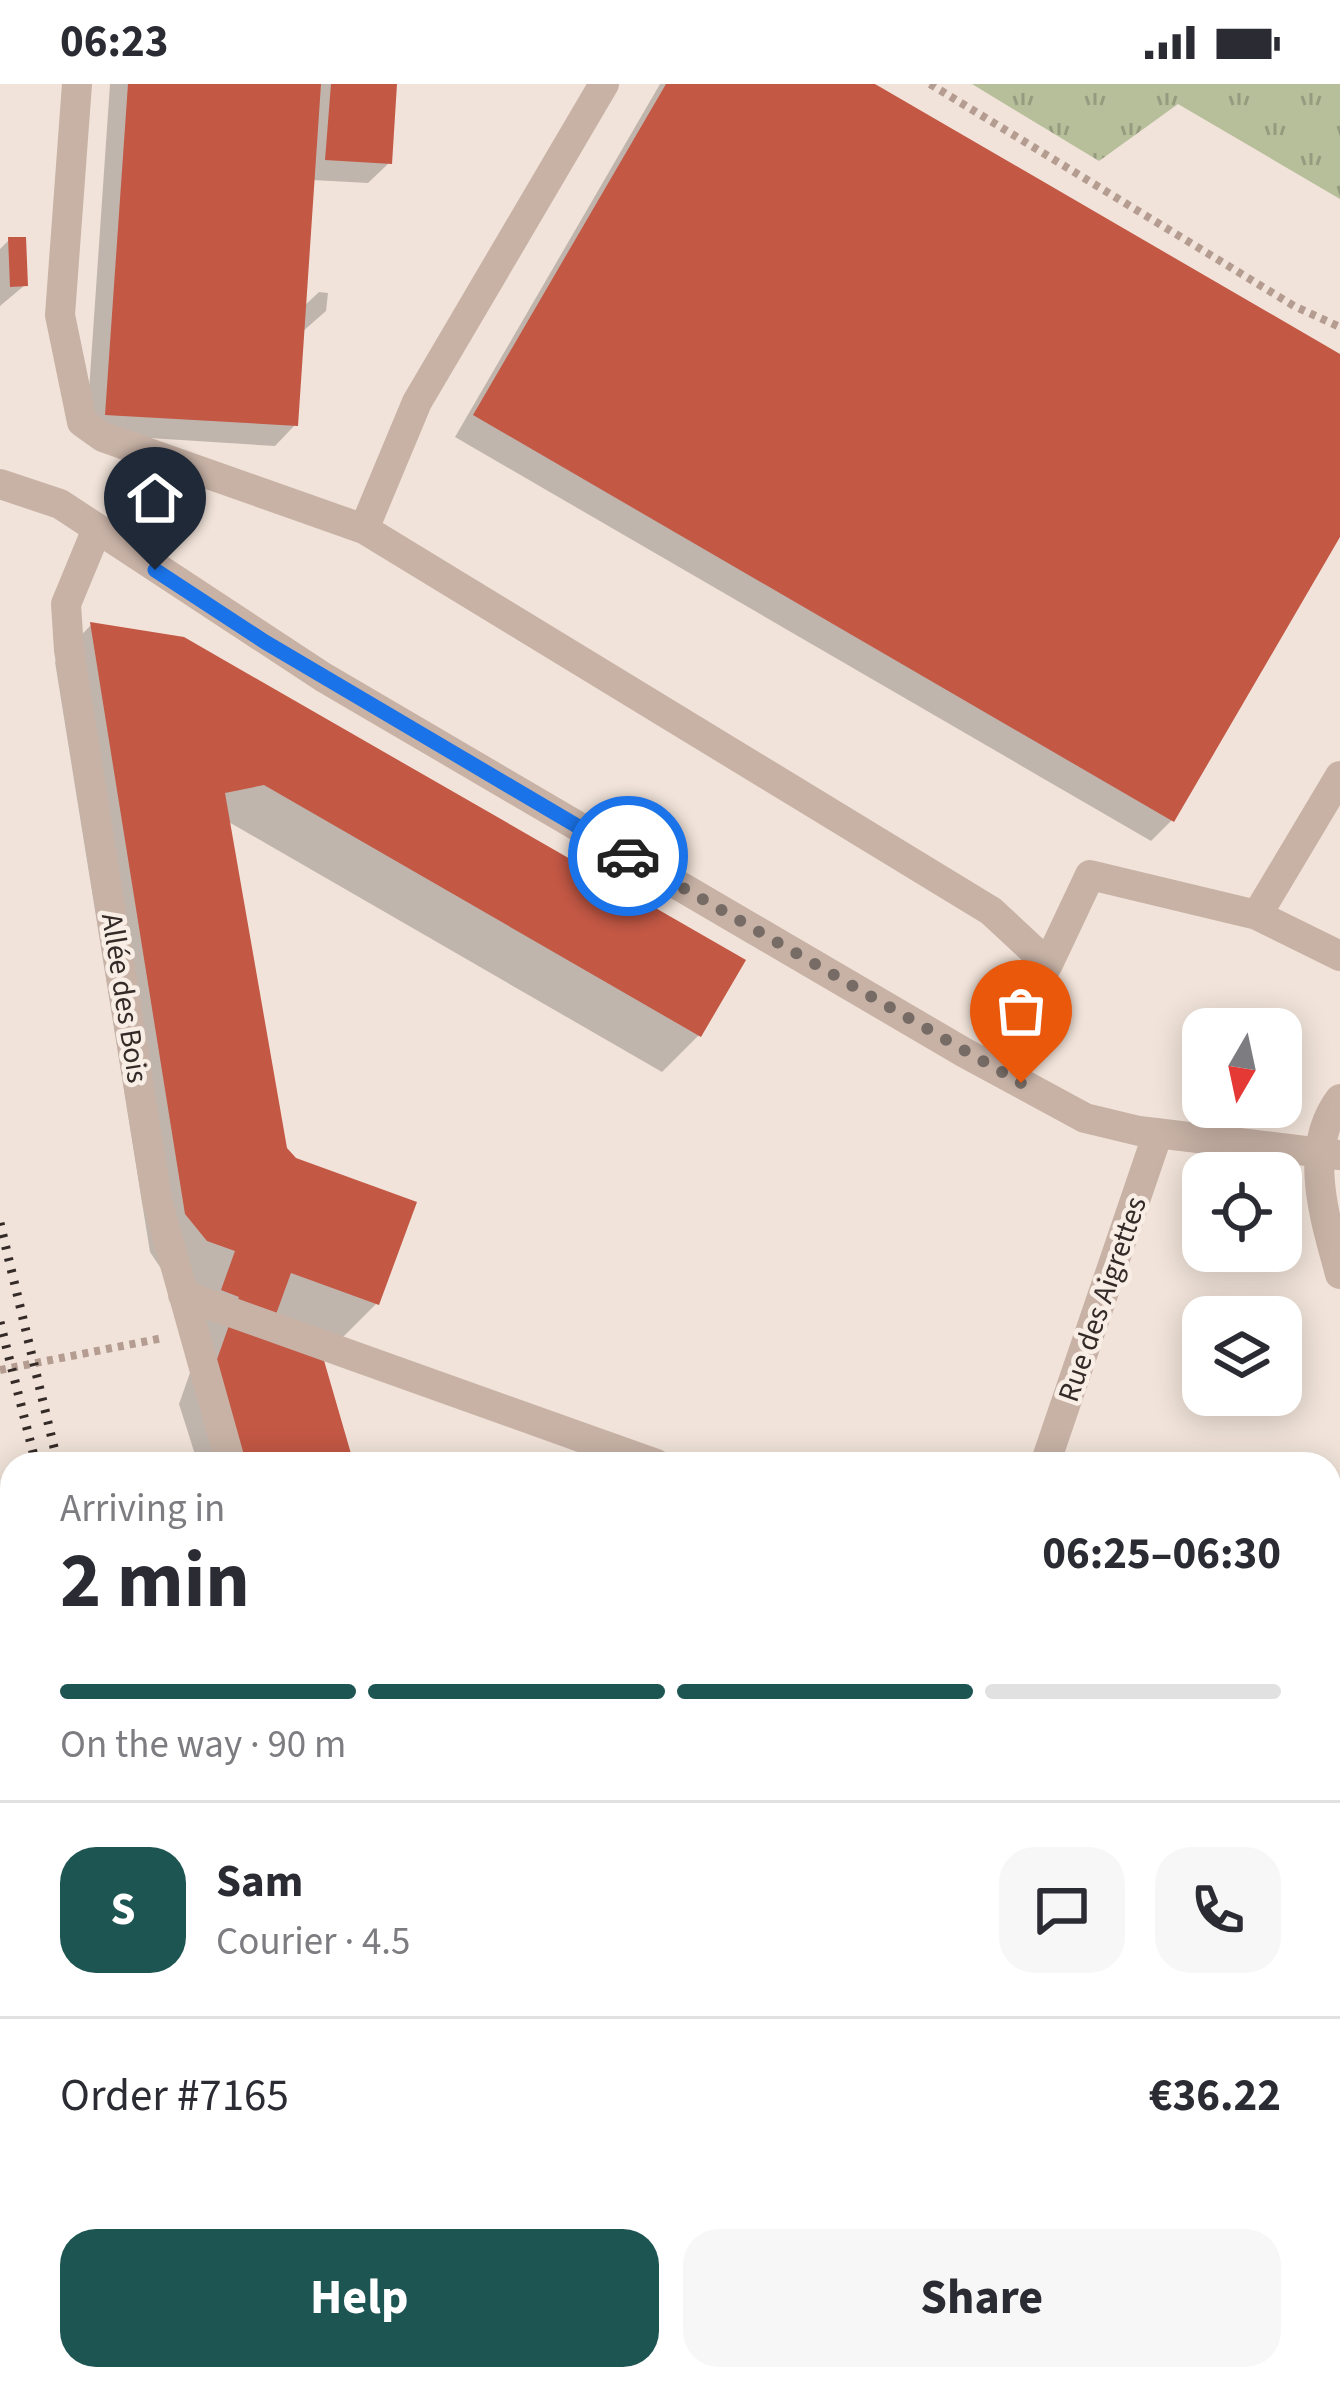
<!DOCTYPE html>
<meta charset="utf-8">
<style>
body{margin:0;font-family:"Source Sans 3",sans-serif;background:#f7f7f7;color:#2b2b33;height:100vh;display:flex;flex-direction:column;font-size:45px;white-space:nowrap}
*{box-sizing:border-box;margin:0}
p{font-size:39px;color:#7c7c81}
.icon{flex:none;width:66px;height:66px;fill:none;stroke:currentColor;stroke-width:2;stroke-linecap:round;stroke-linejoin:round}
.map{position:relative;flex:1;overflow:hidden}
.side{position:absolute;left:0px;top:1368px;width:1341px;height:939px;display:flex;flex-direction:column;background:#fff;border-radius:36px 36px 0 0;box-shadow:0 6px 30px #0003}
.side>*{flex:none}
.needle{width:78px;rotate:189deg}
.controls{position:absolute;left:1182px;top:924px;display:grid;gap:24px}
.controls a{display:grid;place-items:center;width:120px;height:120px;border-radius:24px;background:#fff;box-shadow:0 6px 30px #0003;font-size:60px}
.pin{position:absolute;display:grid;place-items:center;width:102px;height:102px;color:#fff;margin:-123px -51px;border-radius:50% 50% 50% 0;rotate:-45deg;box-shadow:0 0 12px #0007}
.pin .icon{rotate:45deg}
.courier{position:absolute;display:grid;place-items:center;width:120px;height:120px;margin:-60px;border:9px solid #1a73e8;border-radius:50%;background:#fff;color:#222;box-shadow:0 3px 15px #0007}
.summary em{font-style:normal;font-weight:700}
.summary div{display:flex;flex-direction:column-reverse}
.summary{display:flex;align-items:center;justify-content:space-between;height:204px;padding:0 60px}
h1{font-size:78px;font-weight:700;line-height:90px}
.bar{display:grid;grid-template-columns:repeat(4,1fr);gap:18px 12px;align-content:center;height:144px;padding:0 60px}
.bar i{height:15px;border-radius:9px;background:#e1e1e2}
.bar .active{background:#1d5553}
.bar p{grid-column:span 4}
.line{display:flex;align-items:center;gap:30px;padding:0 60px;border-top:3px solid #e1e1e2}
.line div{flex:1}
.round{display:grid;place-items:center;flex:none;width:126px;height:126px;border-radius:36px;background:#f7f7f7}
.button{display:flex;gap:24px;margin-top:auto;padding:24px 60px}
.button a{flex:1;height:138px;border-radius:36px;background:#1d5553;color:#fff;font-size:48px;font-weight:700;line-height:138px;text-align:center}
.button a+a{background:#f7f7f7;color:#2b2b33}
.status{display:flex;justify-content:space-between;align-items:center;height:84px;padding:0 60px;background:#fff;direction:ltr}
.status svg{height:33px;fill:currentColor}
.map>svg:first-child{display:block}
</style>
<div class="status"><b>06:23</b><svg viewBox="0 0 49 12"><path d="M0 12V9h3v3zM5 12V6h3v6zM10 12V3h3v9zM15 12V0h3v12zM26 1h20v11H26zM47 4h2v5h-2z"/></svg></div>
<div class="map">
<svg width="1340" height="2305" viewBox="0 0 1340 2305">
<defs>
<pattern id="grass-tufts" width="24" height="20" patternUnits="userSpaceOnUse" patternTransform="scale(3)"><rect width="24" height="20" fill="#b6bf9a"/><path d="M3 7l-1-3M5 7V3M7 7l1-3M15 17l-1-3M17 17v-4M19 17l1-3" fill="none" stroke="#959b7e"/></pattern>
</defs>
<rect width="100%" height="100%" fill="#f1e3d9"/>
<path fill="url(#grass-tufts)" d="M 972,0 L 1340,0 L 1340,115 L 1178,20 L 1099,77 Z"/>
<path fill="#0003" d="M 110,0 L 394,0 L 389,79 L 368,99 L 312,96 L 303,223 L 319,208 L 328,209 L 326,227 L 302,248 L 295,341 L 275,362 L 86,350 Z
M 660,0 L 869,0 L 1340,273 L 1340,447 L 1172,736 L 1151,757 L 455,353 Z
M 9,156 L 25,201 L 0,222 L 0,165 Z
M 91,541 L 699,951 L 662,988 L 227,737 L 284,1066 L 376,1220 L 340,1256 L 272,1232 L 351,1380 L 198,1380 L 179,1320 L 204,1249 L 150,1168 L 55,578 Z
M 12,1854 L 12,1865 L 0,1870 L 0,1859 Z
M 12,1919 L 12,1986 L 0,1989 L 0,1923 Z
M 1,2185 L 12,2222 L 0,2229 L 0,2185 Z
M 759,2295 L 805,2295 L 804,2305 L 749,2305 Z
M 881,2295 L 1017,2295 L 1007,2305 L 910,2305 Z"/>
<path fill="#c35845" d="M 128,0 L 321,0 L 298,342 L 105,331 Z
M 331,0 L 397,0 L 392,80 L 325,76 Z
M 666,0 L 875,0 L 1340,270 L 1340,453 L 1174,738 L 473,331 Z
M 8,153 L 26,153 L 28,202 L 10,203 Z
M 90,538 L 184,553 L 746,876 L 701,953 L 264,701 L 225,709 L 287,1064 L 296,1074 L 417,1118 L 379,1221 L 291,1189 L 267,1255 L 323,1273 L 354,1380 L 246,1380 L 215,1281 L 239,1213 L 221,1206 L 235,1167 L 207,1157 L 185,1130 Z
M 12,1916 L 12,1978 L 0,1982 L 0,1920 Z
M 0,2175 L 12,2206 L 12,2223 L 5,2226 Z
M 764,2295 L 811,2295 L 807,2305 L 761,2305 Z"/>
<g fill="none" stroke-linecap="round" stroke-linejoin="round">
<path stroke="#b49c90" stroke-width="8" stroke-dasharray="6 6" stroke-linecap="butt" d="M 930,0 L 1294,222 L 1340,243
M 0,1286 L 163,1254"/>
<path stroke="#c8b2a6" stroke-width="30" d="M 77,0 L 60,231 L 82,338 L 103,353 L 364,445 L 991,827 L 1048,880 L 989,982
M 0,400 L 60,420 L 323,593 L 965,969 L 1085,1034 L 1139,1047 L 1340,1071
M 97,445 L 66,520 L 69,566 L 157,1116 L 231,1380
M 364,445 L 417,318 L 604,0
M 1257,831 L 1340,692
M 1048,880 L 1090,791 L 1257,831 L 1340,872
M 1340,1015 C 1302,1066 1325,1134 1340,1190
M 183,1211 L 656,1380
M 1045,1380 L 1158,1049
M 1329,1810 L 1340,1778
M 547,2295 L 551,2305
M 719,2305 L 722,2295
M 1158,2305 L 1162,2295"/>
<path stroke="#342a27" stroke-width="9" stroke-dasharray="3 9" stroke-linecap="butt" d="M 0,1139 L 58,1380
M 0,1238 L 36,1380
M 356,2295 L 360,2305
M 380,2295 L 384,2305"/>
</g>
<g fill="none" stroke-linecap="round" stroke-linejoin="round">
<path stroke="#766b65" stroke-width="12" stroke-dasharray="0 21.6" d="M 628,772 L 1021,999"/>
<path stroke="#1a73e8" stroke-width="15" d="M 155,486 L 265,558 L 628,772"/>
</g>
<g text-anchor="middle" stroke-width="9" stroke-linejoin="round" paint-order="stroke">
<g font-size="30" fill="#342a27" stroke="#f8eee6">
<text transform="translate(125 914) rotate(81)" y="10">Allée des Bois</text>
<text transform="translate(1102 1215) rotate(-71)" y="10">Rue des Aigrettes</text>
</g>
</g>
</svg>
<div class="controls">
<a><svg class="needle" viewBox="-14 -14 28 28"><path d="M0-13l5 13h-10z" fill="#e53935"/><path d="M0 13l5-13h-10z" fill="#7c7c81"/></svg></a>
<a><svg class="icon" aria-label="locate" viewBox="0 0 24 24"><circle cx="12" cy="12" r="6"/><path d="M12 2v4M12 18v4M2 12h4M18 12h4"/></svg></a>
<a><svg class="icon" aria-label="layers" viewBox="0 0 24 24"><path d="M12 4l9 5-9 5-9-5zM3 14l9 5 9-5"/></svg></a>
</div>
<div class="pin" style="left:1021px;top:999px;background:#ea580c"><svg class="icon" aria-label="bag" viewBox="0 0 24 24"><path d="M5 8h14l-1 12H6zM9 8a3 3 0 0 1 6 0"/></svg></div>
<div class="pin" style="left:155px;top:486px;background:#1f2937"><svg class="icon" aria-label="home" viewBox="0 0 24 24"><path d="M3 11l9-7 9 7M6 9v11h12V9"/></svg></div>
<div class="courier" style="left:628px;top:772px"><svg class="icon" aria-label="car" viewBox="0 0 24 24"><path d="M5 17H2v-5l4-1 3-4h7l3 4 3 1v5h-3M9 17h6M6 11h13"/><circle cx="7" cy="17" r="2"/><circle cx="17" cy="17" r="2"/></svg></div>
<section class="side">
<div class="summary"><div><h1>2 min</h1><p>Arriving in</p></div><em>06:25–06:30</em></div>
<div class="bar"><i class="active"></i><i class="active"></i><i class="active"></i><i></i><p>On the way · 90 m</p></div>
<div class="line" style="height:216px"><b class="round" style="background:#1d5553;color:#fff">S</b><div><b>Sam</b><p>Courier · 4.5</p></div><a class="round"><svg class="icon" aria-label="chat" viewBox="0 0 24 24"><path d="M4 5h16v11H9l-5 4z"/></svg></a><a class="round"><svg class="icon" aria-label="phone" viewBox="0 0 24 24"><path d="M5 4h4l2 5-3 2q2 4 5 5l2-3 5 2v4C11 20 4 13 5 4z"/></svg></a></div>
<div class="line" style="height:156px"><div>Order #7165</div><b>€36.22</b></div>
<div class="button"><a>Help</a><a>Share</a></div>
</section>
</div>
